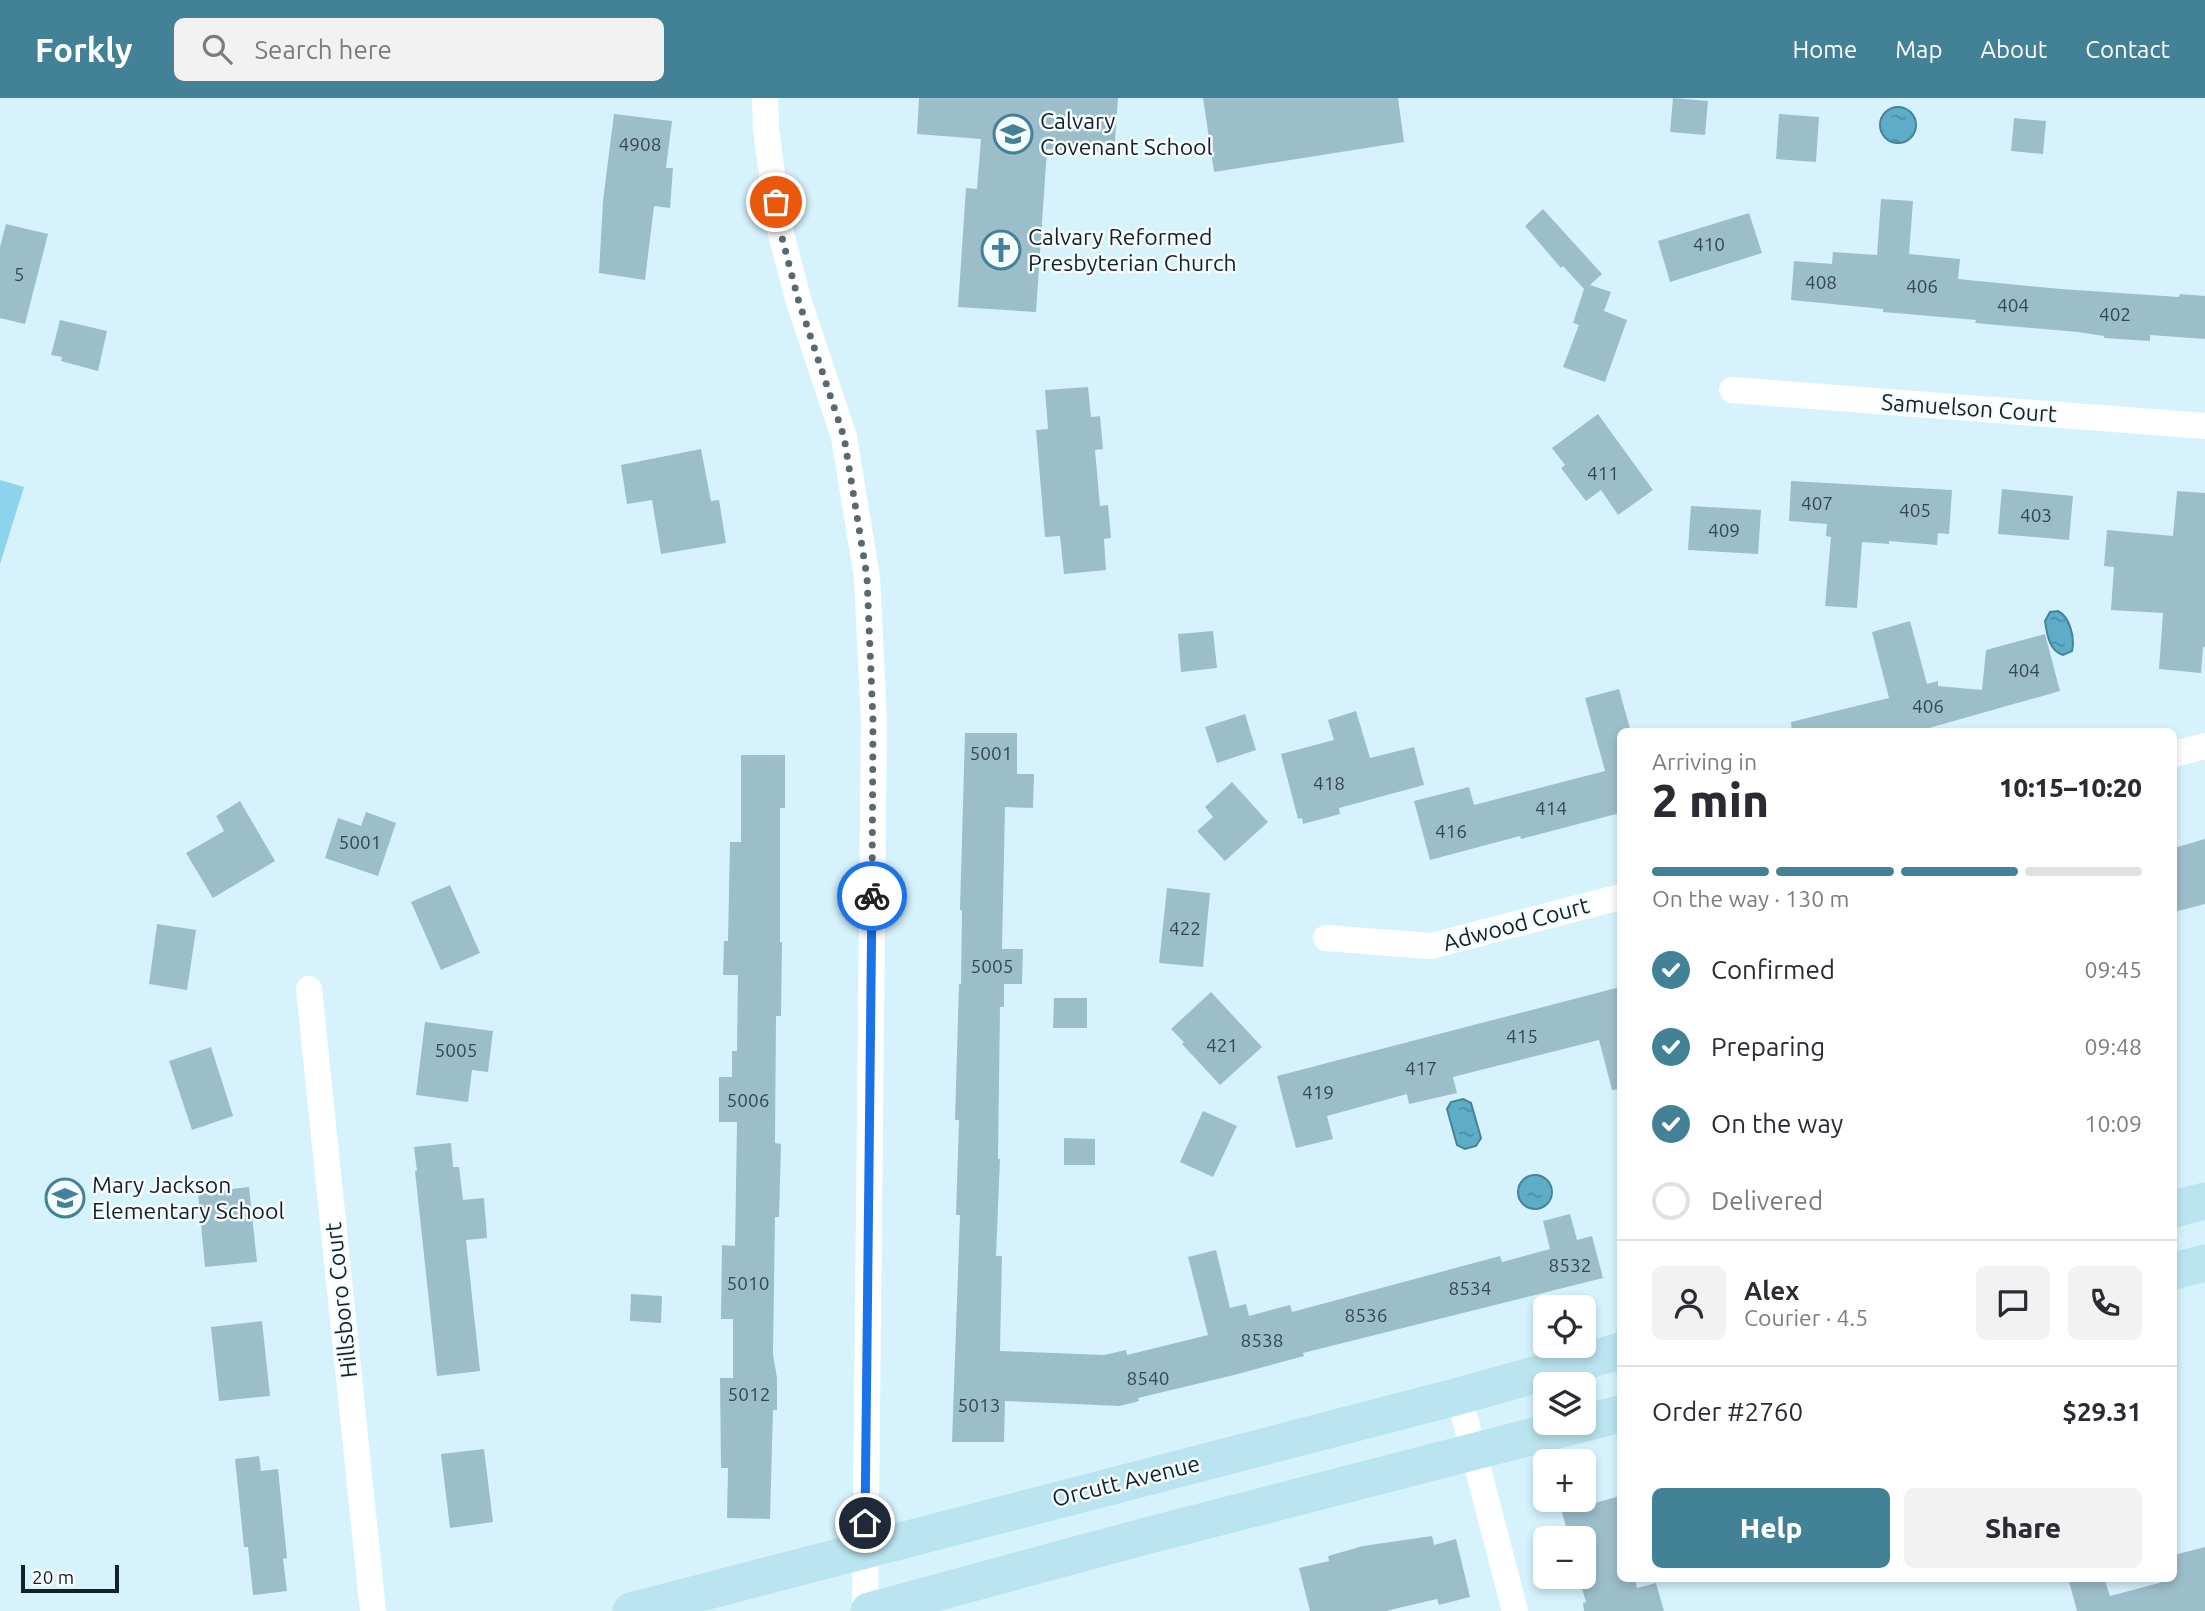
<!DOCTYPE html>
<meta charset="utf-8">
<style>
body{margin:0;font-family:Ubuntu,sans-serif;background:#f2f2f3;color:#2b2b33;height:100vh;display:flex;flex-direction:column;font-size:26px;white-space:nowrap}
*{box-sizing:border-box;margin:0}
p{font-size:23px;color:#7c7c81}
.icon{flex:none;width:38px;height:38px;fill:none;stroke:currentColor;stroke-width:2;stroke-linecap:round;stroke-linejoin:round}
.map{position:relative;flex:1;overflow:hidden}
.details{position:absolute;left:1617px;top:630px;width:560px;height:854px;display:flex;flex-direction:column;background:#fff;border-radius:10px;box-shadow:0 4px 10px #0003}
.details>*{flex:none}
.tools{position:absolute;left:1533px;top:1197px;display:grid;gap:14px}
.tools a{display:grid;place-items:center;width:63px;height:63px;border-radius:10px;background:#fff;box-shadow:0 4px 10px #0003;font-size:35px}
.scale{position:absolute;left:21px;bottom:18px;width:98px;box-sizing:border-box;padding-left:7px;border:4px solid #142126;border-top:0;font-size:19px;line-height:24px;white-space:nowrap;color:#142126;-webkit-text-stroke:5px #f5fcfe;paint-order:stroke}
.pin{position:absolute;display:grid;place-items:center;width:60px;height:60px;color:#fff;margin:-30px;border:4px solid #fff;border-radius:50%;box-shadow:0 2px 7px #0007}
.courier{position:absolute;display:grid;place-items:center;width:70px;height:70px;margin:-35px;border:5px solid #1a73e8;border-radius:50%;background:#fff;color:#222;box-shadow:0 2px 9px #0007}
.summary em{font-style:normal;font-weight:800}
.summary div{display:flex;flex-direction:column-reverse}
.summary{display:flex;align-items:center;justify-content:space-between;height:119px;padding:0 35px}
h1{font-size:46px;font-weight:800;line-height:52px}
.bar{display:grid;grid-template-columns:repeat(4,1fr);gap:10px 7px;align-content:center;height:84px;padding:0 35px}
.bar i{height:9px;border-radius:5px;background:#e1e1e2}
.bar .current{background:#438196}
.bar p{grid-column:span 4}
.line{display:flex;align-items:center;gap:18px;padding:0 35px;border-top:2px solid #e1e1e2}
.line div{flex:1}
.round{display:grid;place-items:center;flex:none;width:74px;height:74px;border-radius:10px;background:#f2f2f3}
ol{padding:0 35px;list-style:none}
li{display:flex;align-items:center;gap:21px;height:77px}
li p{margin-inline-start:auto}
li .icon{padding:7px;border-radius:50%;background:#438196;color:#fff;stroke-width:4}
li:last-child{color:#7c7c81}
li i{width:38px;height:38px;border:4px solid #e1e1e2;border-radius:50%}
.action{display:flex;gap:14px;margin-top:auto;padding:14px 35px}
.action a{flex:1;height:80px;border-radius:10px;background:#438196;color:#fff;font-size:28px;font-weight:800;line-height:80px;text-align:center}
.action a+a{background:#f2f2f3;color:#2b2b33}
header{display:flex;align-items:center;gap:42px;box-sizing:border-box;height:98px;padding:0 35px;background:#438196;color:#fff}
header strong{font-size:33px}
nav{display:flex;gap:38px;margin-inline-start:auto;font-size:24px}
.search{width:490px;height:63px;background:#f2f2f3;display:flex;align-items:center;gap:18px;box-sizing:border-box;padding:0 24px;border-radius:10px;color:#7c7c81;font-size:26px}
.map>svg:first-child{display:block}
</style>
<header>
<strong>Forkly</strong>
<div class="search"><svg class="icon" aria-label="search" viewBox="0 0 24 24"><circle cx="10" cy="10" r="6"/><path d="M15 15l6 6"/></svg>Search here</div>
<nav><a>Home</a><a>Map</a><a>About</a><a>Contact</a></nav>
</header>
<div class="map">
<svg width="2205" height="1513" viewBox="0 0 2205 1513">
<defs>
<pattern id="water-ripples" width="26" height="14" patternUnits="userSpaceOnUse" patternTransform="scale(1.75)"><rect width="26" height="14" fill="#5dadc8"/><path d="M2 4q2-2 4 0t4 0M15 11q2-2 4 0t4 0" fill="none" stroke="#4c8ca2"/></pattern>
</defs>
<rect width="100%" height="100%" fill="#d6f3fd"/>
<path fill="#8cd3ec" d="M 0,382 L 24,389 L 0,466 Z"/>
<path fill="url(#water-ripples)" stroke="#478397" stroke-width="2" d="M1880 27a18 18 0 1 1 36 0a18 18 0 1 1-36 0Z
M 2058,513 C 2070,519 2075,540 2072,553 L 2063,557 C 2049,553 2047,536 2045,523 L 2050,514 Z
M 1463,1001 L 1471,1005 L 1481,1040 L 1476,1048 L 1465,1051 L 1457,1047 L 1447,1011 L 1451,1004 Z
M1518 1094a17 17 0 1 1 34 0a17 17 0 1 1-34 0Z"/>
<path fill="#9cbecb" d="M 919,0 L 1118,0 L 1114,55 L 1047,51 L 1036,214 L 958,209 L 966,90 L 977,91 L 981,41 L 917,36 Z
M 1203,0 L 1398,0 L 1404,44 L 1214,74 Z
M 1673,0 L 1708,3 L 1705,37 L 1670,34 Z
M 614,16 L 672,23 L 666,70 L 673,70 L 670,110 L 654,108 L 645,182 L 599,175 L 603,103 Z
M 1779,16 L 1819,19 L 1816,64 L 1776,61 Z
M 2014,20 L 2046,23 L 2043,56 L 2011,53 Z
M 1881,101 L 1913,103 L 1909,156 L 1960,161 L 1958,181 L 2061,191 L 2179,199 L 2180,196 L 2205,198 L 2205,241 L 2150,237 L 2150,243 L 2104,240 L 2104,238 L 2078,234 L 1975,225 L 1976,222 L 1883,214 L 1883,211 L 1791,202 L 1794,163 L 1832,166 L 1833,154 L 1877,157 Z
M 1543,111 L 1602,176 L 1590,187 L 1611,194 L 1604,213 L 1627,222 L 1605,284 L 1563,269 L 1579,227 L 1573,225 L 1584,191 L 1563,168 L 1561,170 L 1525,128 Z
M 1749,115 L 1762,155 L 1670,184 L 1658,143 Z
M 6,126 L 48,136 L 25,226 L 0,220 L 0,149 Z
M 60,222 L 107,233 L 98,273 L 61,263 L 62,259 L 51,257 Z
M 1088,289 L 1091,319 L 1100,318 L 1103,351 L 1095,352 L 1100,408 L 1108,407 L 1111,440 L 1104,441 L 1106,472 L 1064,476 L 1060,438 L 1045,439 L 1036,332 L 1048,331 L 1045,292 Z
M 1598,316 L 1653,392 L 1618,417 L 1601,392 L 1586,403 L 1561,370 L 1565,367 L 1552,350 Z
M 701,351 L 711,403 L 719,402 L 726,445 L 661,456 L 652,402 L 627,406 L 621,367 Z
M 1791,383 L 1952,392 L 1949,436 L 1938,435 L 1937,447 L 1889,443 L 1889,446 L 1862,444 L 1857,510 L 1825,508 L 1831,439 L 1826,438 L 1827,426 L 1789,423 Z
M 2002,391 L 2073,398 L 2069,442 L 1998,436 Z
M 2177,393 L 2205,395 L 2205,549 L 2203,549 L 2201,575 L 2159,571 L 2163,515 L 2111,512 L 2114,469 L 2104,468 L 2107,432 L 2173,438 Z
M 1691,408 L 1761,412 L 1758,456 L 1688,452 Z
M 1910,523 L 1927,586 L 1938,583 L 1938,588 L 1982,592 L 1986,552 L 2045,536 L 2060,593 L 1915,634 L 1792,634 L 1791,624 L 1889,600 L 1872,534 Z
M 1213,533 L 1217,570 L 1181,574 L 1178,536 Z
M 1619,591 L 1631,634 L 1620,634 L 1620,715 L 1521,741 L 1520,738 L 1430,762 L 1414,703 L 1469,689 L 1474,707 L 1605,673 L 1585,600 Z
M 1356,613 L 1370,660 L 1414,649 L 1424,687 L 1339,710 L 1340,716 L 1303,726 L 1302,720 L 1298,721 L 1281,656 L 1334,642 L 1328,622 Z
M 1245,616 L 1256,652 L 1217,665 L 1205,629 Z
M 965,635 L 1017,635 L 1017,676 L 1034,676 L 1033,710 L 1005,709 L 1002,851 L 1023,851 L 1022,886 L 1004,886 L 1004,909 L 1000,909 L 998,1061 L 1000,1061 L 996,1158 L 1002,1158 L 1000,1253 L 1104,1257 L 1126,1252 L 1127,1257 L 1208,1237 L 1188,1159 L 1216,1152 L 1230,1210 L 1246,1206 L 1249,1218 L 1290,1207 L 1292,1214 L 1500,1158 L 1502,1164 L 1550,1151 L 1543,1123 L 1570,1116 L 1577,1142 L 1592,1138 L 1603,1180 L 1303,1255 L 1304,1258 L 1234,1277 L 1138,1300 L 1139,1303 L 1120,1308 L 1005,1303 L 1004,1344 L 952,1344 L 960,1117 L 956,1117 L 959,1022 L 955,1022 L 959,886 L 961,886 L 962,812 L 960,812 Z
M 741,657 L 785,657 L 785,710 L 780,710 L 780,844 L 782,844 L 781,918 L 776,918 L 775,1045 L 781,1046 L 779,1119 L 775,1119 L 773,1256 L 777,1280 L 777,1312 L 773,1312 L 770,1421 L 727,1420 L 728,1370 L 721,1370 L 720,1280 L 733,1280 L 733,1221 L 721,1221 L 722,1147 L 735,1148 L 737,1024 L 719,1024 L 719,979 L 732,979 L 732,953 L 737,953 L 738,877 L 723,877 L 724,843 L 728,843 L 730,744 L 741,744 Z
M 1232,684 L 1268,724 L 1225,763 L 1197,733 L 1213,719 L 1205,709 Z
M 240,703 L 275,763 L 213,800 L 186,755 L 224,733 L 216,718 Z
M 366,714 L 396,725 L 378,778 L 325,760 L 338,720 L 361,728 Z
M 2205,741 L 2205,806 L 2174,814 L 2174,750 Z
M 450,787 L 480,855 L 441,872 L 411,804 Z
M 1167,790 L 1210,795 L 1203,869 L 1159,865 Z
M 157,826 L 196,832 L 187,892 L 149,886 Z
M 1620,889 L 1620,991 L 1612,992 L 1599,942 L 1453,979 L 1457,995 L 1409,1006 L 1407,996 L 1327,1018 L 1333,1041 L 1296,1050 L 1277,978 Z
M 1211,894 L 1262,949 L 1220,987 L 1182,946 L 1184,944 L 1171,931 Z
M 1054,900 L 1087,900 L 1087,930 L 1053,930 Z
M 425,924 L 493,933 L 488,974 L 472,972 L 468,1004 L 416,997 Z
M 211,949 L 233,1018 L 192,1032 L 169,963 Z
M 1203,1013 L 1237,1028 L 1213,1079 L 1180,1064 Z
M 1064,1040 L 1095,1041 L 1095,1067 L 1064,1067 Z
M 451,1045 L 453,1069 L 459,1069 L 463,1102 L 484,1100 L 487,1140 L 466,1142 L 480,1273 L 437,1278 L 415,1073 L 417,1073 L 414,1049 Z
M 249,1089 L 257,1164 L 205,1169 L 198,1095 Z
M 631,1196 L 662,1198 L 661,1225 L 630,1223 Z
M 262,1223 L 270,1298 L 219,1303 L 211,1229 Z
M 484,1351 L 493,1424 L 450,1430 L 441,1356 Z
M 259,1358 L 261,1373 L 278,1371 L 287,1460 L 283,1461 L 287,1493 L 253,1497 L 248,1449 L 244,1449 L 235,1361 Z
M 1620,1398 L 1620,1480 L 1635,1480 L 1637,1490 L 1656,1485 L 1664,1513 L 1584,1513 L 1583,1505 L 1586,1504 L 1579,1479 L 1584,1479 L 1584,1440 L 1569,1440 L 1562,1414 Z
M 1432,1438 L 1434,1447 L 1456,1441 L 1470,1499 L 1439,1507 L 1437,1501 L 1386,1513 L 1310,1513 L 1299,1470 L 1329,1463 L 1328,1458 L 1363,1448 Z
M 2205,1449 L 2205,1513 L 2077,1513 L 2068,1480 L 2104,1480 L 2110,1498 L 2174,1481 L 2174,1457 Z"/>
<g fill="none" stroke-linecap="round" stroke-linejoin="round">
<path stroke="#fff" stroke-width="26" d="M 765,0 L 766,31 L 779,128 L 798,201 L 844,339 L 867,479 L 874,623 L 865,1513
M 1732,292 L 2205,328
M 2174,656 L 2205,648
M 1326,840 L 1431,848 L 1620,799
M 309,891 L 373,1513
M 1459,1298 L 1515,1513"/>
<path stroke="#bae5f0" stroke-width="37" d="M 2174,1111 L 2205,1103
M 2174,1173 L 2205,1165
M 631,1513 L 1459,1298 L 1620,1253
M 869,1513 L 1146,1438 L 1620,1316"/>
</g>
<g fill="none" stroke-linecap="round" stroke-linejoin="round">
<path stroke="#586a71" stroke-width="7" stroke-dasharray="0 12.6" d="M 776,104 L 779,128 L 798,201 L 844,339 L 867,479 L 873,623 L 872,798"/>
<path stroke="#1a73e8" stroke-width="9" d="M 865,1425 L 872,798"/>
</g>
<defs>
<symbol id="school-ring" viewBox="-11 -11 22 22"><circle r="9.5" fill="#f5fcfe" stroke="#438196" stroke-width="1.5"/><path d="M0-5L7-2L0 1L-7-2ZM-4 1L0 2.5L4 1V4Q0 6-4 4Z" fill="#438196"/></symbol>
<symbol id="church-ring" viewBox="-11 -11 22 22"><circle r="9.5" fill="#f5fcfe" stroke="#438196" stroke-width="1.5"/><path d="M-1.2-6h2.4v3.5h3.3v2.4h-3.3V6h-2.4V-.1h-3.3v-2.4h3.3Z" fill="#438196"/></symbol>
</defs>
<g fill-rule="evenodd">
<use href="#school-ring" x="991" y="14" width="44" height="44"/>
<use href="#church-ring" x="979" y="130" width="44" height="44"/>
<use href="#school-ring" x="43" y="1078" width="44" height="44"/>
</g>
<g text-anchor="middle" stroke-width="5" stroke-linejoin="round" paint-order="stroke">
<g font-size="19" fill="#36484f">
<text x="640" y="53">4908</text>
<text x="1709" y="153">410</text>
<text x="19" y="183">5</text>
<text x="1821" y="191">408</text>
<text x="1922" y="195">406</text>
<text x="2013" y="214">404</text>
<text x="2115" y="223">402</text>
<text x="1603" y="382">411</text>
<text x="1817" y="412">407</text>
<text x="1915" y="419">405</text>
<text x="2036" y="424">403</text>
<text x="1724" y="439">409</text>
<text x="2024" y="579">404</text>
<text x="1928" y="615">406</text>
<text x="991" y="662">5001</text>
<text x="1329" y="692">418</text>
<text x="1551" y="717">414</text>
<text x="1451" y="740">416</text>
<text x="360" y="751">5001</text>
<text x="1185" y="837">422</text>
<text x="992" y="875">5005</text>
<text x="1522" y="945">415</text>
<text x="1222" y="954">421</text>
<text x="456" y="959">5005</text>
<text x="1421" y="977">417</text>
<text x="1318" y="1001">419</text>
<text x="748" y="1009">5006</text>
<text x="1570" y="1174">8532</text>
<text x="748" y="1192">5010</text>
<text x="1470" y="1197">8534</text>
<text x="1366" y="1224">8536</text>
<text x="1262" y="1249">8538</text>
<text x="1148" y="1287">8540</text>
<text x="749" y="1303">5012</text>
<text x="979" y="1314">5013</text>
</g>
<g font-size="23" fill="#142126" stroke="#f5fcfe" text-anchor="start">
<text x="1040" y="31">Calvary<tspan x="1040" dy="26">Covenant School</tspan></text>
<text x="1028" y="147">Calvary Reformed<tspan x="1028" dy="26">Presbyterian Church</tspan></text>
<text x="92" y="1095">Mary Jackson<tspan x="92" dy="26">Elementary School</tspan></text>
</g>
<g font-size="23" fill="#142126" stroke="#f5fcfe">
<text transform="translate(1969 310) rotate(4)" y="8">Samuelson Court</text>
<text transform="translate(1516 826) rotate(-15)" y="8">Adwood Court</text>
<text transform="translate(341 1202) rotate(-96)" y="8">Hillsboro Court</text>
<text transform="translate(1126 1383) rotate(-14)" y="8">Orcutt Avenue</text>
</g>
</g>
</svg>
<div class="tools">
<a><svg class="icon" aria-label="locate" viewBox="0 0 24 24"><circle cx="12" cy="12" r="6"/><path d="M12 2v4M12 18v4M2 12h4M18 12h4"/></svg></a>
<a><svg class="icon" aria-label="layers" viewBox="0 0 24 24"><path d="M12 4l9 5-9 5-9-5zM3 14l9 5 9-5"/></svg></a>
<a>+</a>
<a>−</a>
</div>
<div class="scale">20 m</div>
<div class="pin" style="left:776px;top:104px;background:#ea580c"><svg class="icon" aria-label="bag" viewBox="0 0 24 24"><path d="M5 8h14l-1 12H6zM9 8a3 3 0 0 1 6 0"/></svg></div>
<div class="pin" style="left:865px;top:1425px;background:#1f2937"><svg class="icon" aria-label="home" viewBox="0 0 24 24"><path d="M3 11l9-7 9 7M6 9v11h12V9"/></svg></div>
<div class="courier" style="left:872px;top:798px"><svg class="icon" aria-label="bike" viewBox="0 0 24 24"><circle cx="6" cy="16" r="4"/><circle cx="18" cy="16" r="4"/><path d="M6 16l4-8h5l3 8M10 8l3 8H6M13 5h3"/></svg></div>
<section class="details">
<div class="summary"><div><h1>2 min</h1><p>Arriving in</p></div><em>10:15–10:20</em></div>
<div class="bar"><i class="current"></i><i class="current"></i><i class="current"></i><i></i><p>On the way · 130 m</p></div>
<ol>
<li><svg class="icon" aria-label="check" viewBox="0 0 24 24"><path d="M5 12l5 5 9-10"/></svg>Confirmed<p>09:45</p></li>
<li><svg class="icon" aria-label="check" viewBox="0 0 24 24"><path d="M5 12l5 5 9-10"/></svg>Preparing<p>09:48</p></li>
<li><svg class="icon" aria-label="check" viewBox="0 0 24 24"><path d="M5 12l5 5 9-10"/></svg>On the way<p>10:09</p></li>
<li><i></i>Delivered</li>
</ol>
<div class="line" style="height:126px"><a class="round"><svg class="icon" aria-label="person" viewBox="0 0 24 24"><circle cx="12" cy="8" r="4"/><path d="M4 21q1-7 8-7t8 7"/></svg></a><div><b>Alex</b><p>Courier · 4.5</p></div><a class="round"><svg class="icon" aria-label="chat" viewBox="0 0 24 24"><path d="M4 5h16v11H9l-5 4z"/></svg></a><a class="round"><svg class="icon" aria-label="phone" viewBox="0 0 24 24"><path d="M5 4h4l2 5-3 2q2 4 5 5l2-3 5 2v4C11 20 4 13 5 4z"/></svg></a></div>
<div class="line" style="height:91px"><div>Order #2760</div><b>$29.31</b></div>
<div class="action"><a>Help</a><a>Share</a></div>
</section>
</div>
